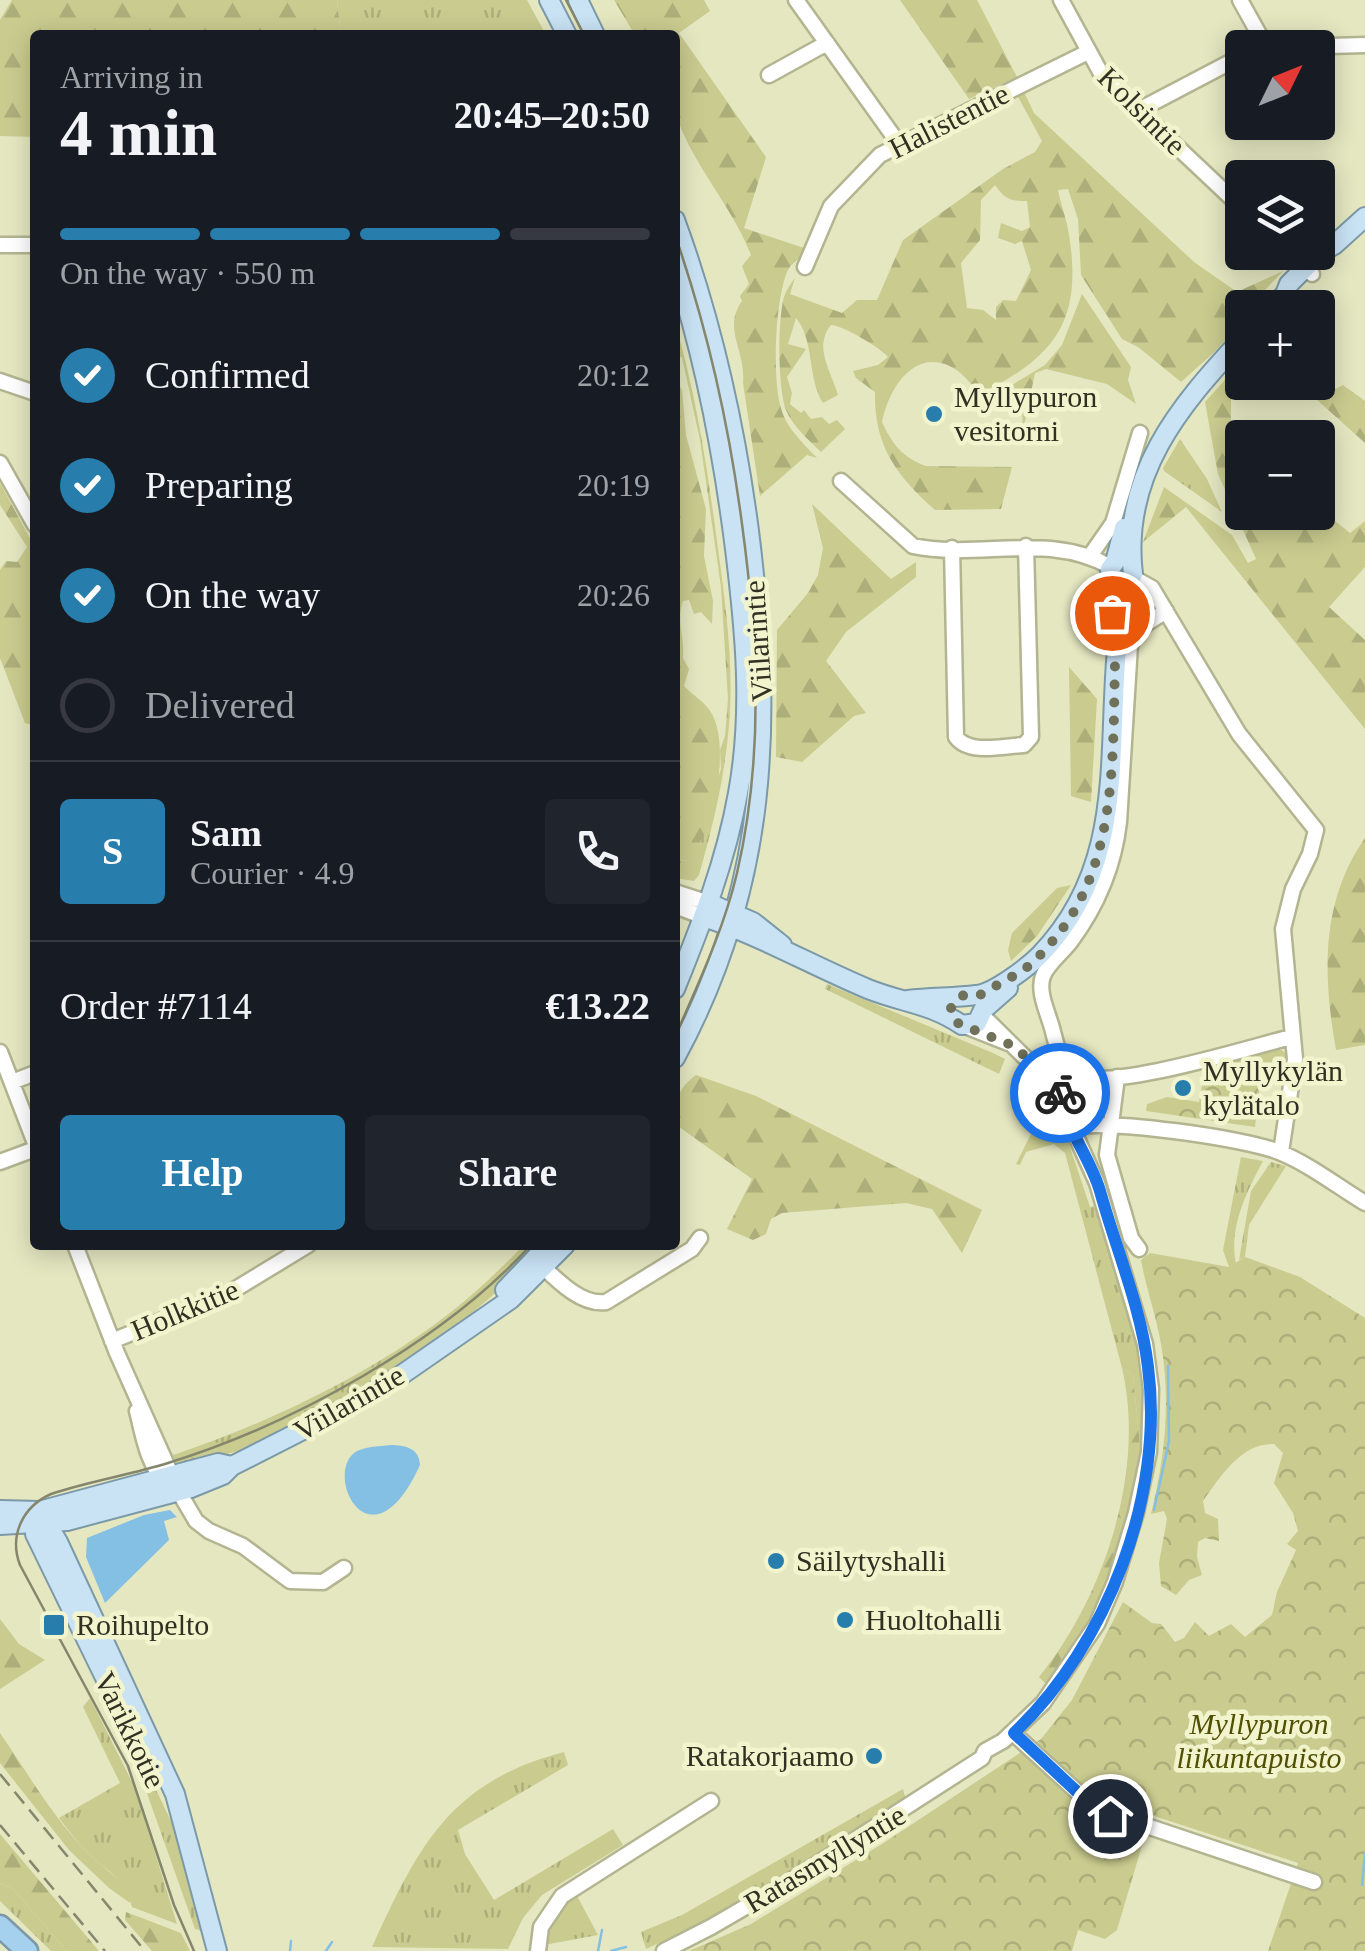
<!DOCTYPE html>
<meta charset="utf-8">
<style>
body{margin:0;font-family:Georgia,serif;background:#20242c;color:#f1f3f6;height:100vh;display:flex;flex-direction:column;font-size:38px;white-space:nowrap}
*{box-sizing:border-box;margin:0}
p{font-size:32px;color:#9ea1a6}
.icon{flex:none;width:55px;height:55px;fill:none;stroke:currentColor;stroke-width:2;stroke-linecap:round;stroke-linejoin:round}
.map{position:relative;flex:1;overflow:hidden}
.details{position:absolute;left:30px;top:30px;width:650px;height:1220px;display:flex;flex-direction:column;background:#171b24;border-radius:10px;box-shadow:0 5px 25px #0003}
.details>*{flex:none}
.needle{width:65px;rotate:47deg}
.buttons{position:absolute;left:1225px;top:30px;display:grid;gap:20px}
.buttons a{display:grid;place-items:center;width:110px;height:110px;border-radius:10px;background:#171b24;box-shadow:0 5px 25px #0003;font-size:50px}
.pin{position:absolute;display:grid;place-items:center;width:85px;height:85px;color:#fff;margin:-42px;border:5px solid #fff;border-radius:50%;box-shadow:0 2px 10px #0007}
.courier{position:absolute;display:grid;place-items:center;width:100px;height:100px;margin:-50px;border:8px solid #1a73e8;border-radius:50%;background:#fff;color:#222;box-shadow:0 2px 12px #0007}
.headline em{font-style:normal;font-weight:600}
.headline div{display:flex;flex-direction:column-reverse}
.headline{display:flex;align-items:center;justify-content:space-between;height:170px;padding:0 30px}
h1{font-size:65px;font-weight:600;line-height:75px}
.bar{display:grid;grid-template-columns:repeat(4,1fr);gap:15px 10px;align-content:center;height:120px;padding:0 30px}
.bar i{height:12px;border-radius:8px;background:#363941}
.bar .on{background:#277ead}
.bar p{grid-column:span 4}
.line{display:flex;align-items:center;gap:25px;padding:0 30px;border-top:2px solid #363941}
.line div{flex:1}
.round{display:grid;place-items:center;flex:none;width:105px;height:105px;border-radius:10px;background:#20242c}
ol{padding:0 30px;list-style:none}
li{display:flex;align-items:center;gap:30px;height:110px}
li p{margin-inline-start:auto}
li .icon{padding:10px;border-radius:50%;background:#277ead;color:#fff;stroke-width:4}
li:last-child{color:#9ea1a6}
li i{width:55px;height:55px;border:5px solid #363941;border-radius:50%}
.cta{display:flex;gap:20px;margin-top:auto;padding:20px 30px}
.cta a{flex:1;height:115px;border-radius:10px;background:#277ead;color:#fff;font-size:40px;font-weight:600;line-height:115px;text-align:center}
.cta a+a{background:#20242c;color:#f1f3f6}
.map>svg:first-child{display:block}
</style>
<div class="map">
<svg width="1365" height="1951" viewBox="0 0 1365 1951">
<defs>
<pattern id="grass-tufts" width="24" height="20" patternUnits="userSpaceOnUse" patternTransform="scale(2.5)"><rect width="24" height="20" fill="#c9cb8f"/><path d="M3 7l-1-3M5 7V3M7 7l1-3M15 17l-1-3M17 17v-4M19 17l1-3" fill="none" stroke="#adaf7b"/></pattern>
<pattern id="forest-firs" width="22" height="20" patternUnits="userSpaceOnUse" patternTransform="scale(2.5)"><rect width="22" height="20" fill="#c9cb8f"/><path d="M5 1l3.5 6h-7zM16 11l3.5 6h-7z" fill="#adaf7b"/></pattern>
<pattern id="park-crowns" width="20" height="18" patternUnits="userSpaceOnUse" patternTransform="scale(2.5)"><rect width="20" height="18" fill="#c9cb8f"/><path d="M2 6a3 3 0 1 1 6 0M12 15a3 3 0 1 1 6 0" fill="none" stroke="#adaf7b"/></pattern>
</defs>
<rect width="100%" height="100%" fill="#e5e7c1"/>
<path fill="url(#grass-tufts)" d="M 337,0 L 527,0 L 546,35 L 341,35 Z
M 675,323 C 697,397 708,473 718,549 C 726,607 734,666 729,725 C 725,776 713,826 699,875 L 694,881 L 675,878 L 675,861 L 689,860 L 721,769 L 720,750 L 725,736 L 728,699 L 721,587 L 700,440 L 682,358 L 675,353 Z
M 1180,439 L 1207,479 L 1222,512 L 1164,471 L 1163,468 Z
M 827,984 L 993,1053 L 1005,1059 L 999,1074 L 825,989 Z
M 1048,1100 L 1064,1129 L 1090,1207 L 1094,1206 C 1106,1230 1112,1254 1119,1279 C 1139,1346 1148,1385 1141,1455 L 1133,1375 L 1122,1368 L 1065,1153 L 1054,1144 L 1026,1152 L 1020,1165 L 1016,1164 Z
M 1241,1157 L 1263,1161 C 1248,1189 1228,1228 1236,1263 L 1229,1267 L 1223,1250 Z
M 1271,1162 L 1286,1166 L 1249,1225 L 1245,1257 L 1239,1260 L 1251,1191 Z
M 524,1245 L 544,1245 L 492,1296 L 444,1337 L 391,1375 L 262,1444 L 178,1468 L 173,1455 C 265,1425 375,1372 451,1312 C 477,1292 501,1268 524,1245 Z
M 103,1693 L 114,1701 L 178,1836 L 207,1932 L 195,1929 L 137,1765 L 99,1694 Z
M 90,1698 L 135,1788 L 177,1924 L 132,1907 C 125,1877 107,1872 86,1851 C 76,1841 68,1829 59,1818 L 120,1783 L 83,1707 Z
M 564,1752 L 568,1765 L 458,1830 L 465,1854 L 494,1900 L 613,1829 L 623,1845 L 542,1895 L 523,1918 L 508,1949 L 372,1947 C 418,1847 449,1782 564,1752 Z
M 903,1789 L 906,1800 L 719,1915 L 646,1949 L 641,1932 L 682,1915 Z
M 0,1883 L 13,1889 L 67,1951 L 51,1951 L 0,1901 Z
M 577,1896 L 598,1935 L 544,1945 C 546,1922 557,1909 577,1896 Z"/>
<path fill="url(#forest-firs)" fill-rule="evenodd" d="M 12,0 L 337,0 L 341,35 L 35,35 L 35,137 L 0,136 L 0,20 Z
M 614,0 L 704,0 L 710,11 L 679,33 L 766,157 L 744,228 L 810,250 C 803,257 792,262 788,270 C 775,297 772,380 781,408 C 786,428 804,444 817,458 L 807,455 L 760,496 L 743,383 C 746,350 722,329 742,301 L 740,296 L 749,284 L 742,266 L 751,255 C 732,206 692,164 676,115 C 670,95 675,57 675,35 L 635,35 Z
M 900,0 L 977,0 L 1017,77 L 969,99 Z
M 1024,92 L 1034,113 L 1194,262 L 1237,292 L 1283,271 L 1249,307 L 1242,308 C 1242,333 1199,365 1181,382 L 1138,347 L 1122,339 L 1081,275 L 1078,219 L 1068,189 L 1058,190 C 1061,205 1067,220 1069,235 C 1083,322 1054,357 980,394 C 973,387 966,377 958,371 C 917,343 889,387 882,422 C 892,444 903,458 926,466 L 1012,467 L 1001,509 L 935,510 C 896,475 874,446 875,392 L 856,378 L 853,371 L 878,365 L 888,357 C 881,348 842,325 831,325 C 813,347 831,371 838,395 L 823,403 C 807,378 815,341 796,318 L 788,344 L 806,349 L 787,377 L 792,393 L 790,404 L 801,413 L 804,410 L 811,419 L 822,417 L 829,424 L 837,420 L 845,429 L 821,452 C 809,440 793,427 786,410 C 778,388 778,330 782,307 C 783,295 788,287 795,278 L 790,294 L 842,313 L 857,300 L 877,300 L 903,240 L 1003,169 L 1035,152 L 1042,141 L 1017,95 ZM 995,185 C 1005,199 1009,201 1027,201 L 1030,227 L 1022,231 L 1001,223 L 998,238 L 1015,244 L 1022,241 L 1031,270 L 1016,301 L 1003,300 L 996,307 L 996,320 L 983,310 L 967,308 L 961,263 L 980,240 L 981,200 Z
M 1082,294 L 1131,367 L 1128,380 L 1136,404 L 1107,384 L 1046,369 L 1035,373 L 1023,431 L 1022,410 L 999,400 L 1002,391 L 1045,365 L 1062,345 Z
M 1242,361 L 1242,382 L 1231,398 L 1231,436 L 1242,439 L 1242,512 L 1318,512 L 1318,507 L 1350,533 L 1365,521 L 1365,567 L 1329,607 L 1365,640 L 1365,729 L 1186,507 L 1143,542 L 1164,487 L 1232,535 L 1248,563 L 1256,559 L 1218,474 L 1205,402 Z
M 675,378 L 682,390 L 686,435 L 706,509 L 704,556 L 713,601 L 712,624 L 701,612 L 694,614 L 689,600 L 683,601 C 676,622 685,637 683,658 L 689,669 L 684,686 C 694,697 705,701 712,714 C 731,750 713,830 689,860 L 675,861 L 675,432 L 679,431 L 675,423 Z
M 1343,385 L 1365,401 L 1365,443 L 1316,399 Z
M 0,483 L 32,542 L 35,558 L 35,726 L 25,723 L 0,658 L 0,570 L 6,561 L 17,562 L 27,547 L 0,505 Z
M 812,504 L 891,579 L 916,562 L 916,577 L 846,632 L 826,661 L 866,713 L 854,716 L 802,762 L 776,757 L 777,630 L 808,593 L 818,575 L 823,548 Z
M 1069,667 L 1097,699 L 1091,802 L 1071,796 Z
M 1365,838 L 1365,1045 L 1336,1050 C 1323,977 1320,902 1365,838 Z
M 1071,885 L 1037,936 L 1011,961 L 1008,950 L 1012,933 L 1057,888 Z
M 696,1075 L 756,1096 L 982,1210 L 962,1253 L 932,1209 L 906,1203 L 782,1213 L 771,1219 L 766,1234 L 753,1240 L 727,1229 L 752,1179 L 675,1124 C 675,1101 677,1089 696,1075 Z
M 1122,1368 L 1133,1375 L 1141,1455 L 1135,1494 L 1100,1601 L 1083,1635 L 1047,1685 L 1039,1677 C 1104,1597 1146,1471 1122,1368 Z
M 0,1619 L 19,1644 L 45,1660 L 0,1689 Z
M 0,1733 C 27,1772 52,1816 85,1850 C 100,1866 119,1876 131,1895 L 130,1903 L 109,1888 L 69,1850 L 0,1763 Z
M 0,1834 L 99,1951 L 67,1951 L 13,1889 L 0,1883 Z
M 126,1912 L 181,1933 L 190,1951 L 152,1951 L 125,1920 Z"/>
<path fill="url(#park-crowns)" d="M 1280,1049 L 1287,1054 L 1285,1068 L 1262,1069 L 1255,1127 L 1146,1111 L 1147,1104 L 1167,1097 L 1199,1102 L 1205,1070 Z
M 1150,1253 L 1229,1267 L 1245,1257 L 1300,1277 L 1365,1318 L 1365,1951 L 1268,1951 L 1298,1863 L 1151,1815 L 1117,1930 L 1105,1939 L 1078,1930 L 1072,1951 L 689,1951 L 751,1924 L 882,1844 L 1041,1739 L 1072,1700 L 1123,1602 L 1152,1623 L 1161,1624 L 1175,1642 L 1184,1638 L 1195,1622 L 1209,1636 L 1231,1624 L 1245,1637 L 1272,1615 L 1277,1592 L 1296,1550 L 1287,1544 L 1298,1531 L 1293,1513 L 1274,1483 L 1283,1453 L 1274,1444 C 1241,1443 1221,1476 1203,1501 L 1205,1513 L 1218,1519 L 1219,1541 L 1205,1538 L 1198,1542 L 1197,1557 L 1202,1575 L 1189,1580 L 1176,1595 L 1161,1586 L 1159,1563 L 1167,1519 L 1164,1511 L 1151,1514 C 1165,1457 1171,1402 1161,1344 C 1156,1315 1146,1288 1141,1260 Z"/>
<path fill="#84bfe4" d="M 393,1445 C 408,1446 419,1449 420,1465 C 372,1571 324,1478 354,1453 C 363,1446 382,1446 393,1445 Z
M 170,1510 L 177,1517 L 164,1521 L 169,1540 L 105,1603 L 86,1557 L 87,1538 L 144,1515 Z"/>
<g fill="none" stroke-linecap="round" stroke-linejoin="round">
<path stroke="#84bfe4" stroke-width="2.5" d="M 1154,1510 L 1169,1441 L 1168,1366
M 1362,1885 L 1365,1854
M 290,1951 L 291,1941
M 326,1951 L 332,1942
M 598,1951 L 602,1930
M 611,1951 L 626,1947"/>
<defs>
<path id="minor" d="M 796,0 L 899,144
M 1061,0 L 1103,77 L 1242,208
M 1240,0 L 1265,45
M 1260,48 L 1365,45
M 769,75 L 827,43
M 1139,110 L 1242,56
M 0,245 L 35,245
M 1289,252 L 1312,274
M 805,267 L 831,206 L 880,155 L 1088,52
M 0,381 L 35,393
M 0,463 L 35,525
M 841,481 L 913,546 C 980,560 1048,531 1111,567
M 952,548 L 956,737 C 969,755 1003,746 1024,745 L 1031,737 L 1026,546
M 1090,556 L 1113,523 L 1140,433
M 1132,577 L 1152,588 L 1239,734 L 1316,830 L 1310,854 L 1293,889 L 1283,929 L 1295,1059 L 1281,1152
M 1166,611 L 1138,629 L 1130,645 L 1119,822 C 1114,866 1097,906 1071,941 C 1063,952 1047,964 1043,976 C 1037,991 1048,1013 1052,1028 C 1056,1042 1060,1067 1075,1075 C 1107,1092 1251,1047 1291,1037
M 675,892 L 709,903
M 675,906 L 704,917
M 982,1015 L 1066,1098
M 965,1026 L 1008,1043
M 0,1052 L 35,1143
M 1117,1077 L 1107,1155 L 1131,1238 L 1139,1249
M 12,1082 L 35,1073
M 1073,1127 C 1107,1119 1245,1138 1279,1152 C 1309,1164 1337,1186 1365,1203
M 0,1162 L 35,1149
M 75,1245 L 117,1353 L 179,1492 L 196,1521 L 209,1531 L 243,1546 L 290,1581 L 323,1582 L 344,1568
M 536,1260 C 554,1277 580,1306 606,1302 L 692,1249 L 700,1238
M 112,1341 L 229,1293 L 308,1245
M 137,1411 C 143,1434 147,1465 166,1482
M 1013,1733 L 1096,1809 L 1314,1882
M 538,1951 L 541,1927 L 562,1896 L 711,1801
M 664,1951 L 711,1927 L 797,1877 L 982,1758 L 985,1751 L 1003,1741 L 1043,1703 L 1097,1624 L 1115,1582 L 1136,1513 L 1149,1452 L 1151,1389 L 1145,1344 L 1097,1183 L 1061,1103 L 1059,1092"/>
<path id="major" d="M 549,0 L 567,35
M 578,0 L 595,35
M 675,220 C 712,321 735,424 749,531 C 773,721 769,885 675,1058
M 675,266 C 705,359 723,453 735,549 C 745,631 753,711 738,793 C 726,861 701,925 675,989
M 1273,308 L 1285,294 L 1289,284 L 1320,253 L 1334,245 L 1365,217
M 1113,613 L 1110,569 L 1115,562 L 1124,528
M 709,903 L 753,922 L 782,945
M 704,917 C 761,936 813,966 868,989 C 903,1003 929,1003 962,1025 L 977,1023 L 983,1010 L 1008,988
M 908,1000 C 930,997 954,998 976,995 C 993,994 1028,967 1040,955 C 1143,848 1095,713 1128,582 L 1133,574 C 1121,476 1178,407 1242,339
M 505,1290 L 548,1245
M 0,1510 L 39,1511 L 218,1463 L 232,1466
M 39,1511 L 58,1542 L 175,1794 L 217,1951
M 37,1516 L 35,1534 L 151,1772
M 0,1525 L 67,1521 L 191,1488 L 223,1475 L 232,1466 L 350,1406 L 397,1378 L 511,1299 L 565,1245"/>
<path id="highway" d="M 0,1926 L 27,1951"/>
</defs>
<use href="#minor" stroke="#b3b490" stroke-width="19"/>
<use href="#major" stroke="#7c99a7" stroke-width="22"/>
<use href="#highway" stroke="#7c99a7" stroke-width="25"/>
<use href="#minor" stroke="#fff" stroke-width="14"/>
<use href="#major" stroke="#c9e3f5" stroke-width="18"/>
<use href="#highway" stroke="#a5d1ee" stroke-width="20"/>
<path stroke="#85876d" stroke-width="2.5" d="M 566,0 L 584,35
M 675,235 C 708,330 729,425 742,524 C 758,642 764,756 737,873 C 724,929 698,984 675,1037
M 194,1951 L 174,1905 L 128,1766 L 20,1565 C 9,1536 22,1507 51,1494 C 89,1481 130,1475 168,1463 C 294,1424 442,1342 531,1245"/>
<path stroke="#85876d" stroke-width="2.5" stroke-dasharray="15 8" stroke-linecap="butt" d="M 0,1774 L 145,1951
M 0,1825 L 105,1951"/>
</g>
<g fill="none" stroke-linecap="round" stroke-linejoin="round">
<path stroke="#6f715a" stroke-width="10" stroke-dasharray="0 18" d="M 1060,1093 L 1032,1061 L 1009,1044 L 959,1024 L 952,1017 L 951,1008 L 960,996 C 965,995 970,996 975,996 C 986,995 998,983 1009,978 C 1026,971 1038,958 1050,944 C 1124,862 1111,739 1116,635 L 1112,613"/>
<path stroke="#1a73e8" stroke-width="12" d="M 1060,1093 C 1065,1128 1090,1157 1100,1191 C 1116,1249 1141,1307 1148,1367 C 1165,1495 1107,1645 1014,1733 L 1088,1802 L 1110,1816"/>
</g>
<g fill="#277ead" stroke="#f2f4ce" stroke-width="4">
<circle cx="934" cy="414" r="10"/>
<circle cx="1183" cy="1088" r="10"/>
<circle cx="776" cy="1561" r="10"/>
<circle cx="845" cy="1620" r="10"/>
<rect x="42" y="1613" width="24" height="24" rx="5"/>
<circle cx="874" cy="1756" r="10"/>
</g>
<g text-anchor="middle" stroke-width="9" stroke-linejoin="round" paint-order="stroke">
<g font-size="30" fill="#303122" stroke="#f2f4ce">
<text transform="translate(1142 111) rotate(45)" y="10">Kolsintie</text>
<text transform="translate(949 121) rotate(-27)" y="10">Halistentie</text>
<text transform="translate(758 641) rotate(-94)" y="10">Viilarintie</text>
<text transform="translate(185 1310) rotate(-23)" y="10">Holkkitie</text>
<text transform="translate(349 1403) rotate(-30)" y="10">Viilarintie</text>
<text transform="translate(130 1730) rotate(64)" y="10">Varikkotie</text>
<text transform="translate(825 1859) rotate(-31)" y="10">Ratasmyllyntie</text>
</g>
<g font-size="30" fill="#303122" stroke="#f2f4ce" text-anchor="start">
<text x="954" y="407">Myllypuron<tspan x="954" dy="34">vesitorni</tspan></text>
<text x="1203" y="1081">Myllykylän<tspan x="1203" dy="34">kylätalo</tspan></text>
<text x="796" y="1571">Säilytyshalli</text>
<text x="865" y="1630">Huoltohalli</text>
<text x="76" y="1635">Roihupelto</text>
<text x="854" y="1766" text-anchor="end">Ratakorjaamo</text>
</g>
<g font-size="30" font-style="italic" fill="#505004" stroke="#f2f4ce">
<text x="1259" y="1734">Myllypuron<tspan x="1259" dy="34">liikuntapuisto</tspan></text>
</g>
</g>
</svg>
<div class="buttons">
<a><svg class="needle" viewBox="-14 -14 28 28"><path d="M0-13l5 13h-10z" fill="#e53935"/><path d="M0 13l5-13h-10z" fill="#9ea1a6"/></svg></a>
<a><svg class="icon" aria-label="layers" viewBox="0 0 24 24"><path d="M12 4l9 5-9 5-9-5zM3 14l9 5 9-5"/></svg></a>
<a>+</a>
<a>−</a>
</div>
<div class="pin" style="left:1112px;top:613px;background:#ea580c"><svg class="icon" aria-label="bag" viewBox="0 0 24 24"><path d="M5 8h14l-1 12H6zM9 8a3 3 0 0 1 6 0"/></svg></div>
<div class="pin" style="left:1110px;top:1816px;background:#1f2937"><svg class="icon" aria-label="home" viewBox="0 0 24 24"><path d="M3 11l9-7 9 7M6 9v11h12V9"/></svg></div>
<div class="courier" style="left:1060px;top:1093px"><svg class="icon" aria-label="bike" viewBox="0 0 24 24"><circle cx="6" cy="16" r="4"/><circle cx="18" cy="16" r="4"/><path d="M6 16l4-8h5l3 8M10 8l3 8H6M13 5h3"/></svg></div>
<section class="details">
<div class="headline"><div><h1>4 min</h1><p>Arriving in</p></div><em>20:45–20:50</em></div>
<div class="bar"><i class="on"></i><i class="on"></i><i class="on"></i><i></i><p>On the way · 550 m</p></div>
<ol>
<li><svg class="icon" aria-label="check" viewBox="0 0 24 24"><path d="M5 12l5 5 9-10"/></svg>Confirmed<p>20:12</p></li>
<li><svg class="icon" aria-label="check" viewBox="0 0 24 24"><path d="M5 12l5 5 9-10"/></svg>Preparing<p>20:19</p></li>
<li><svg class="icon" aria-label="check" viewBox="0 0 24 24"><path d="M5 12l5 5 9-10"/></svg>On the way<p>20:26</p></li>
<li><i></i>Delivered</li>
</ol>
<div class="line" style="height:180px"><b class="round" style="background:#277ead;color:#fff">S</b><div><b>Sam</b><p>Courier · 4.9</p></div><a class="round"><svg class="icon" aria-label="phone" viewBox="0 0 24 24"><path d="M5 4h4l2 5-3 2q2 4 5 5l2-3 5 2v4C11 20 4 13 5 4z"/></svg></a></div>
<div class="line" style="height:130px"><div>Order #7114</div><b>€13.22</b></div>
<div class="cta"><a>Help</a><a>Share</a></div>
</section>
</div>
